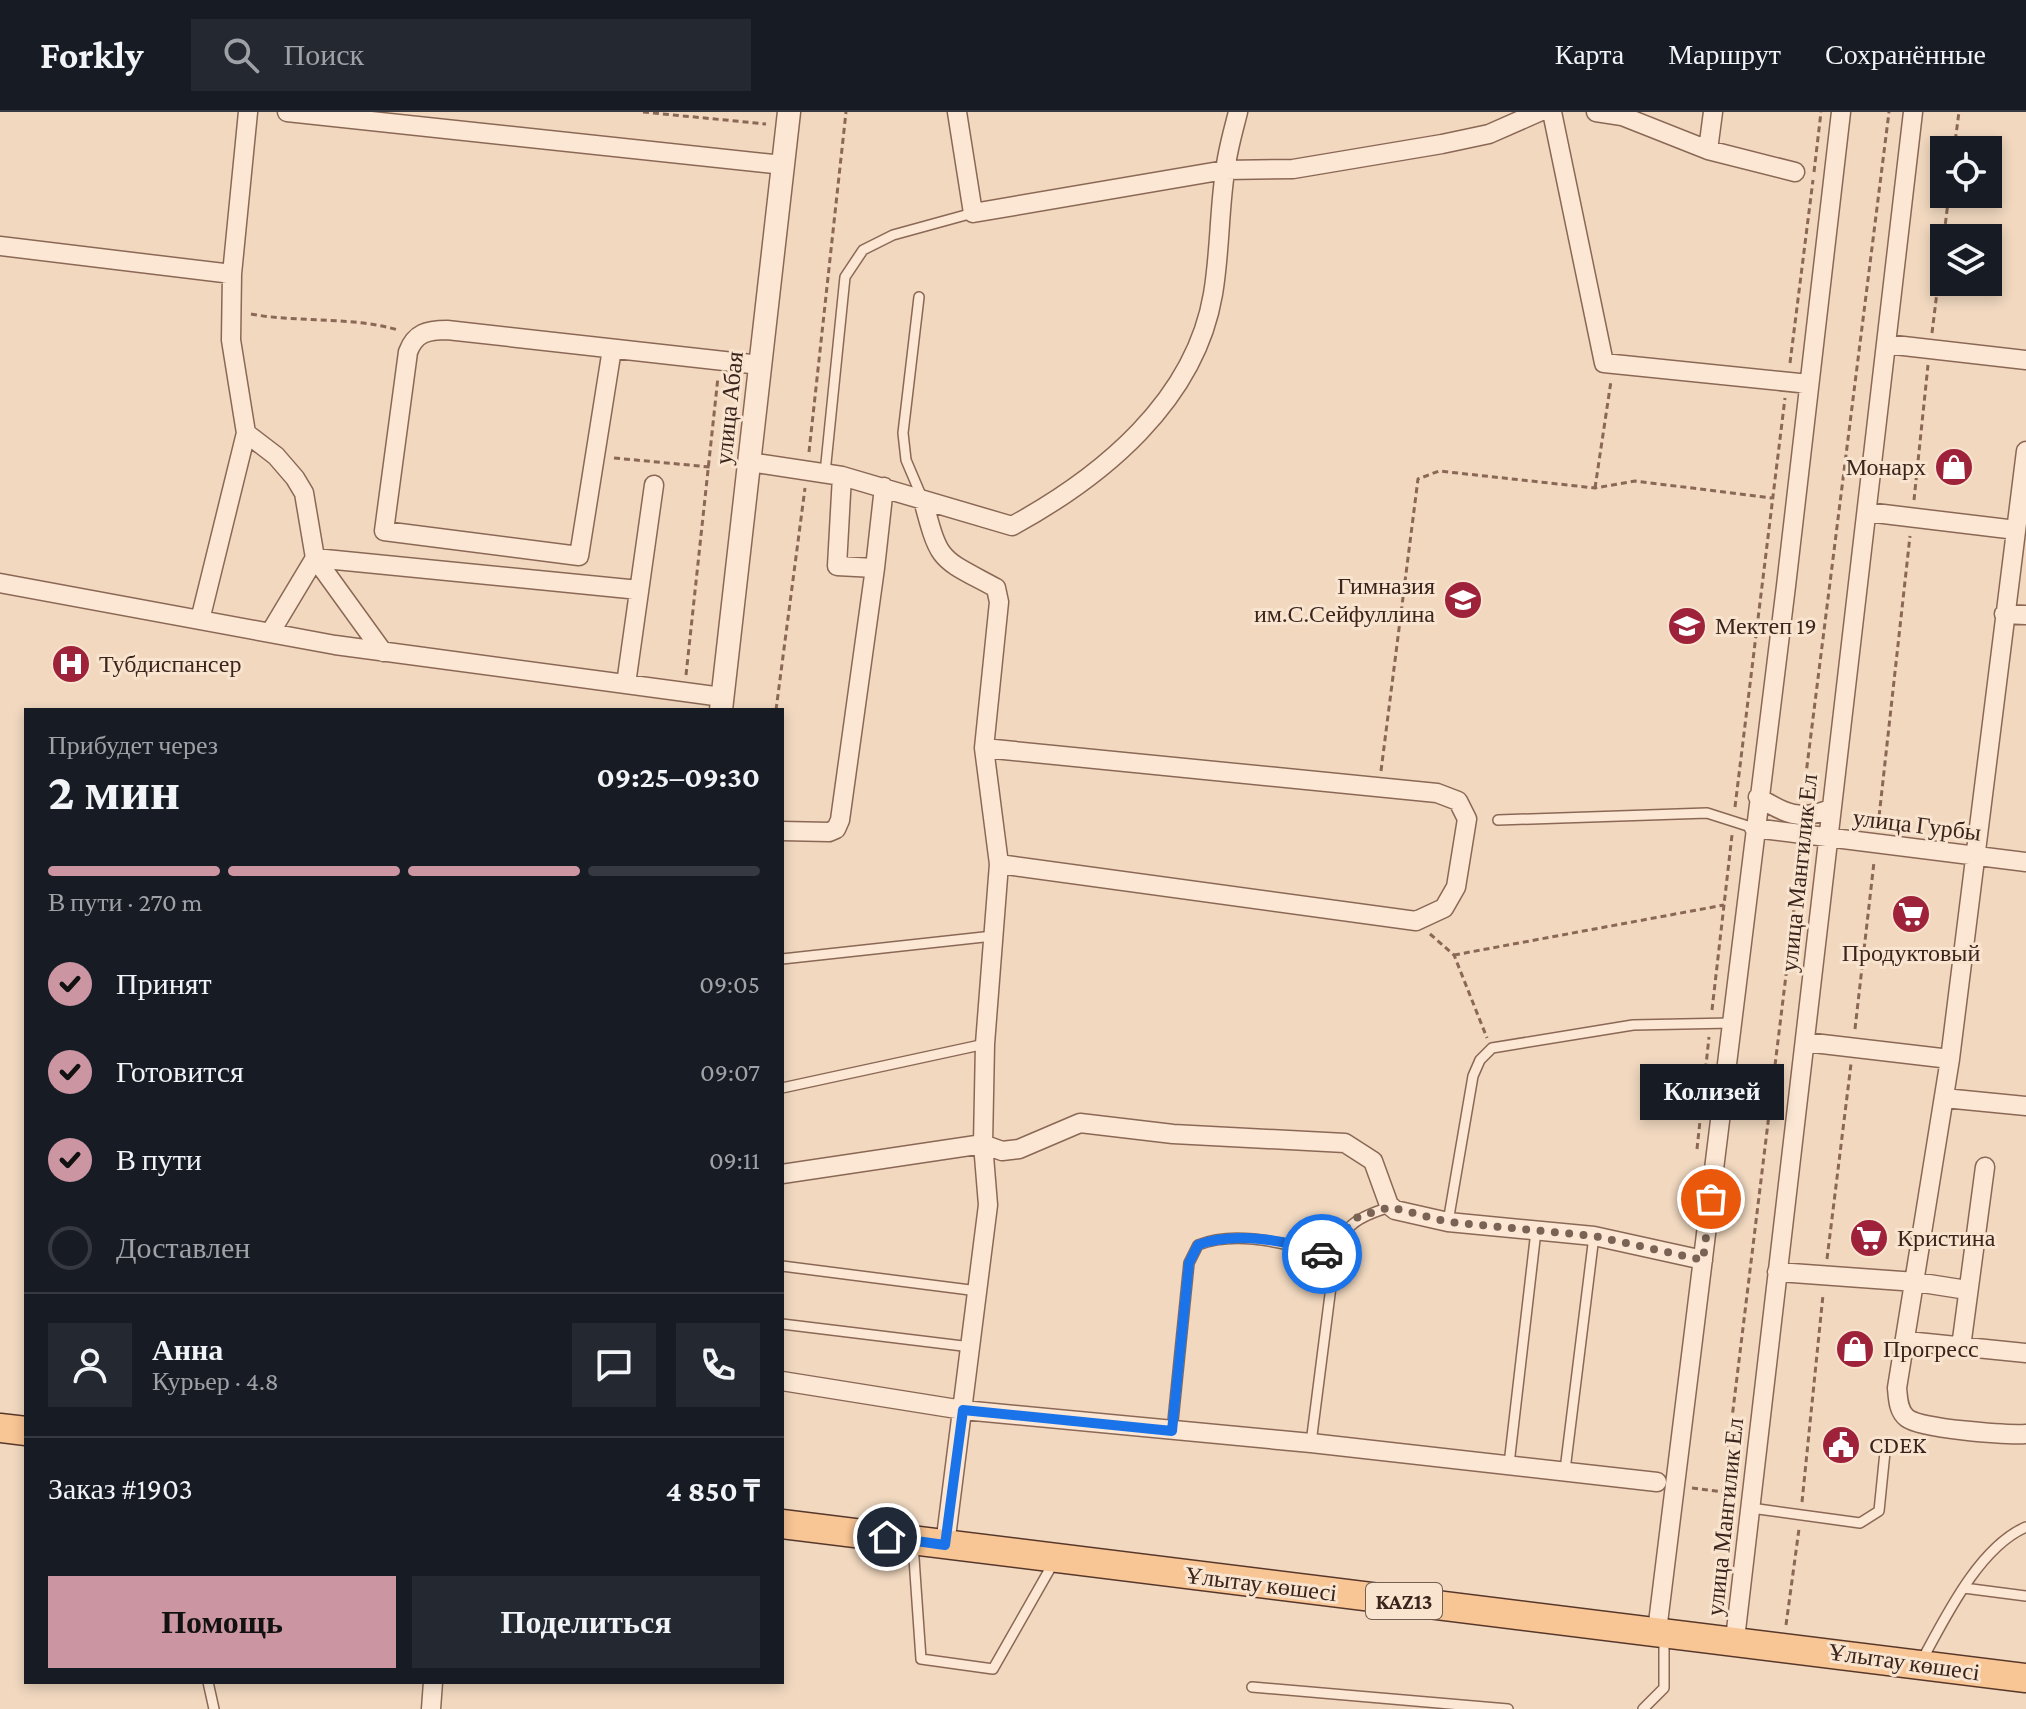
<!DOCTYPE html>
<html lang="ru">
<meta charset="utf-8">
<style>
body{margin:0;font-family:"Crimson Pro",serif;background:#242831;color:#f1f3f6;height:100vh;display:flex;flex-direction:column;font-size:30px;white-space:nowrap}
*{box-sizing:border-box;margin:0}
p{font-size:26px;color:#9ea1a6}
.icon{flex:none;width:44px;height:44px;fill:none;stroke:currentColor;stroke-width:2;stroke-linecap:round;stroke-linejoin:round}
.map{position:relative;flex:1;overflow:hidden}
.panel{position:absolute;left:24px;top:596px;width:760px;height:976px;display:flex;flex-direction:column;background:#171b24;border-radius:0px;box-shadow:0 4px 12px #0003}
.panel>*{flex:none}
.tools{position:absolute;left:1930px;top:24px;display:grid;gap:16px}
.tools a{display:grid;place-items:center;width:72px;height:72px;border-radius:0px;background:#171b24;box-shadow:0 4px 12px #0003;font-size:40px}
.pin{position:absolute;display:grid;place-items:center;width:68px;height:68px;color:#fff;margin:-34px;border:4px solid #fff;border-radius:50%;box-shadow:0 2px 8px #0007}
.courier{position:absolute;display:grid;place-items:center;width:80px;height:80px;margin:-40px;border:6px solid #1a73e8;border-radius:50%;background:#fff;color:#222;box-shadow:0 2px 10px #0007}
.bubble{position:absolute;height:56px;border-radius:0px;background:#171b24;box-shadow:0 4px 12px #0003;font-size:26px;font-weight:700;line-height:56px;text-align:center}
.headline em{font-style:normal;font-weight:700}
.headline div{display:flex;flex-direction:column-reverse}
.headline{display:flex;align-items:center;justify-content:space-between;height:136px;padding:0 24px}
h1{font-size:52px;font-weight:700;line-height:60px}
.bar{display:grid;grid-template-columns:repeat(4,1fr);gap:12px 8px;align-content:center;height:96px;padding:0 24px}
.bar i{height:10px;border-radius:6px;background:#363941}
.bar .on{background:#cc95a2}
.bar p{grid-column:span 4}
.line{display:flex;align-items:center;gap:20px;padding:0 24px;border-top:2px solid #363941}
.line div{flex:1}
.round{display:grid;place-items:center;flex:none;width:84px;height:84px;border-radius:0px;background:#242831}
ol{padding:0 24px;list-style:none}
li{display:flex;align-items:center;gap:24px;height:88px}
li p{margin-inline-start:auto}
li .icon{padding:8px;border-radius:50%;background:#cc95a2;color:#111;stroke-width:4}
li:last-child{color:#9ea1a6}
li i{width:44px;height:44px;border:4px solid #363941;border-radius:50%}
.cta{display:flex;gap:16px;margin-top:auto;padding:16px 24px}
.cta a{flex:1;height:92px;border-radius:0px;background:#cc95a2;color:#111;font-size:32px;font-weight:700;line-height:92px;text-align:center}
.cta a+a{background:#242831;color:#f1f3f6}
header{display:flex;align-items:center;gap:48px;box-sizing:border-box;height:112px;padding:0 40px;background:#171b24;border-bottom:2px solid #363941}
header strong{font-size:38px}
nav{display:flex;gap:44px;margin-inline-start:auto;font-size:28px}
.search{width:560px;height:72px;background:#242831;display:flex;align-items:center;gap:20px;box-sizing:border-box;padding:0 28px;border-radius:0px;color:#9ea1a6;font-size:30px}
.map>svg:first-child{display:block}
</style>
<header>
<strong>Forkly</strong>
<div class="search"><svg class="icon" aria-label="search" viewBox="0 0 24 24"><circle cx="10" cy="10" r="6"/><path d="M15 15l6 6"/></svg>Поиск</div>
<nav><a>Карта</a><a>Маршрут</a><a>Сохранённые</a></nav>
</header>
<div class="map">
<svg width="2026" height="1597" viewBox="0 0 2026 1597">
<rect width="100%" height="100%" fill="#f1d8bf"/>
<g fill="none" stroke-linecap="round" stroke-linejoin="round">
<defs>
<path id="service" d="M 919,185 L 903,321 L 906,348 L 923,388
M 825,361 L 845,165 L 863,138 L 893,123 L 973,101
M 1498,708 L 1707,701 L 1754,716
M 782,847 L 993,824
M 782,976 L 985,932
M 1448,1110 L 1473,964 L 1480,948 L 1492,936 L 1633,913 L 1732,911
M 1328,1146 C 1347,1113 1354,1106 1390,1095
M 782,1154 L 978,1179
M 782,1212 L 971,1235
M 1172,1319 L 1189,1151 L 1198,1133 C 1235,1118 1281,1131 1319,1140 L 1328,1146 L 1333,1159 L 1311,1331
M 1509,1352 L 1536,1119
M 1565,1358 L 1594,1124
M 1751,1396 L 1860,1411 L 1879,1399 L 1885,1340
M 913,1432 L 921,1547 L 993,1557 L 1055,1448
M 1964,1476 L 2026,1484
M 1921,1550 C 1945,1506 1979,1435 2026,1415
M 208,1570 L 214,1597
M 1252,1575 L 1508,1597
M 1643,1597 L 1664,1576 L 1664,1525"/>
<path id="minor" d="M 287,0 L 783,53
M 957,0 L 973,101 L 1225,58 L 1293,57 L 1442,32 L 1489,22 L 1539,0
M 1552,0 L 1604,251 L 1809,272
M 1596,0 L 1622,4 L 1708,38 L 1795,60
M 1708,38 L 1713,0
M 0,134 L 232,162
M 1886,232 L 2026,248
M 612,237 L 579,444 L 384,419 L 408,240 C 415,221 427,218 447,218 L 760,253
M 246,321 L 276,344 L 295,366 L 304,381 L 315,446 L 383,540
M 749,350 L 842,364 L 1012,414 C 1102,365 1195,289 1213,182 C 1220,141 1219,100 1225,60 C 1227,40 1233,20 1238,0
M 923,388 C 940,452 939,445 996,476 L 999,490 L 984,636 L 999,752 L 1416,809 L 1444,796 L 1456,775 L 1467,707 L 1458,689 L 1437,681 L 984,636
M 1867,400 L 2016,418
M 315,446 L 639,478
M 875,456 L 884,375
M 0,471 L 335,533 L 722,585
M 2004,502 L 2026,503
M 200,508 L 246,321 L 231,228 L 232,162 L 248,0
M 270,521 L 315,446
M 626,572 L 654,373
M 1758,685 C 1785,702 1800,709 1830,697
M 1754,716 L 2026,750
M 782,719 L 829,720 L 836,717 L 840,708 L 875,456 L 837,454 L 842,364
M 999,752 L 985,932 L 983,1032 L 1002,1039 L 1019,1037 L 1080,1011 L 1173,1022 L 1345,1031 L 1373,1049 L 1389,1093 L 1395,1098 L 1448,1110 L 1594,1124 L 1703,1148
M 1805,930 L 1950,947 L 2026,339
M 1950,947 L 1897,1276 C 1898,1286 1898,1299 1907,1306 C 1921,1317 2006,1323 2026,1322
M 1944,986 L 2026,994
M 782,1062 L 983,1032 L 988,1093 L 945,1433
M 1777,1160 L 1916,1170 L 1967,1178
M 1907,1229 L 2026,1241
M 1961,1235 L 1985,1055
M 782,1269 L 963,1298 L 1311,1331 L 1657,1370
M 1657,1519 L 1786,474 L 1841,0
M 1735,1527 L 1913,0
M 431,1597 L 433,1570"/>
<path id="tertiary" d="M 721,598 L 789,0"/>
<path id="primary" d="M 0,1316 L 26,1319
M 782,1412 L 2026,1566"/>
</defs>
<use href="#service" stroke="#8b6856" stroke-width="12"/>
<use href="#minor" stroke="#8b6856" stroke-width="21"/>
<use href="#tertiary" stroke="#8b6856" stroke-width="25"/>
<use href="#primary" stroke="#58372b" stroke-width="31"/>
<path stroke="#8b6856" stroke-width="3" stroke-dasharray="6 4" stroke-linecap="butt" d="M 643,0 L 766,12
M 1954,38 L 1959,0
M 1814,60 L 1821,0
M 251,202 C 299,211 351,204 398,218
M 1932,221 L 1949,82
M 1790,251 L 1813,68
M 809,340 L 846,0
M 614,346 L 710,355
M 1595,376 L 1611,269
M 1914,388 L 1928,253
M 686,563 L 718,265
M 776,598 L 805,376
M 1381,659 L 1418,367 L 1439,359 L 1595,376 L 1635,369 L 1772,386
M 1803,686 L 1889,0
M 1735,695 L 1785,286
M 1878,714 L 1910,424
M 1430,822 L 1454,843 L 1487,926
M 1454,843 L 1724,793
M 1712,898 L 1732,723
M 1855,917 L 1874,750
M 1697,1037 L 1709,925
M 1827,1147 L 1851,952
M 1692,1376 L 1732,1381
M 1723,1380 L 1801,740
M 1802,1390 L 1823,1183
M 1786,1513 L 1799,1417"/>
<use href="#service" stroke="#fbe7d3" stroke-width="9"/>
<use href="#minor" stroke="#fbe7d3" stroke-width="18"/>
<use href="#tertiary" stroke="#fbe7d3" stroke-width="22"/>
<use href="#primary" stroke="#f8c594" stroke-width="28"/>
</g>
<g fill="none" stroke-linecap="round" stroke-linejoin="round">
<path stroke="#7a6355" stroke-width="8" stroke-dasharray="0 14.4" d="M 1322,1142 L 1328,1146 L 1343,1120 L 1358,1105 L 1390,1095 L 1448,1110 L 1594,1124 L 1703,1148 L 1711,1087"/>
<path stroke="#1a73e8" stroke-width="10" d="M 887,1425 L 945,1433 L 963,1298 L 1172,1319 L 1189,1151 L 1198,1133 C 1232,1120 1288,1127 1322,1142"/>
</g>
<defs>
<symbol id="shop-disc" viewBox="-11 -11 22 22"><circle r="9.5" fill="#9f223b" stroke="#f8e4cf"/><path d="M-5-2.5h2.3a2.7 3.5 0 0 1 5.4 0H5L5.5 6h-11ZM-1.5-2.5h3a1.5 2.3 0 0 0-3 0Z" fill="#fff"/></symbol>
<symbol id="school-disc" viewBox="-11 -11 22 22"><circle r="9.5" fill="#9f223b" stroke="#f8e4cf"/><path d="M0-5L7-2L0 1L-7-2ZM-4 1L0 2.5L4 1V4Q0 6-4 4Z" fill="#fff"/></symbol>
<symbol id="hospital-disc" viewBox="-11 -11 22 22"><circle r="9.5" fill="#9f223b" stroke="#f8e4cf"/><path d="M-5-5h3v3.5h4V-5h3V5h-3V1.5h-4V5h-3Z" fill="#fff"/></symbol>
<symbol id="supermarket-disc" viewBox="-11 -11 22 22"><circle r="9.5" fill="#9f223b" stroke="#f8e4cf"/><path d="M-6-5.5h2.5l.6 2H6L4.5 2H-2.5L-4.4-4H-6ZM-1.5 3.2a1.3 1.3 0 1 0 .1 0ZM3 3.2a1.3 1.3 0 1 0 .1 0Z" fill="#fff"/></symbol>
<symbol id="civic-disc" viewBox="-11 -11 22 22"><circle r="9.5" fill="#9f223b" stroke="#f8e4cf"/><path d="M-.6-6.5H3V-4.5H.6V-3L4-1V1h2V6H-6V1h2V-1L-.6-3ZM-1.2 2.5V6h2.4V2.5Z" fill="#fff"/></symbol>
</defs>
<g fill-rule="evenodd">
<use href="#shop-disc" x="1932" y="333" width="44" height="44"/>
<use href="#school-disc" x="1441" y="466" width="44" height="44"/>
<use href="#school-disc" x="1665" y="492" width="44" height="44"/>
<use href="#hospital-disc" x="49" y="530" width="44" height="44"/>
<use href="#supermarket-disc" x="1889" y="780" width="44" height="44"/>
<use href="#supermarket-disc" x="1847" y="1104" width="44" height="44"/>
<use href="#shop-disc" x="1833" y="1215" width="44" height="44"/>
<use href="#civic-disc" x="1819" y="1311" width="44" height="44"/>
</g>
<g text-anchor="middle" stroke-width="6" stroke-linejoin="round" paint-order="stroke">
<rect fill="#f8e4cf" stroke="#735e52" stroke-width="2" x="1366" y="1471" width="76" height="36" rx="6"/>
<g font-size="22" font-weight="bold" fill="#3a241c">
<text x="1404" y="1497">KAZ13</text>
</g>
<g font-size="24" fill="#3a241c" stroke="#f8e4cf">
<text transform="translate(729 296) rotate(-84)" y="8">улица Абая</text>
<text transform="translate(1917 713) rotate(7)" y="8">улица Гурбы</text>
<text transform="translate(1799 761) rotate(-84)" y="8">улица Мангилик Ел</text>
<text transform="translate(1725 1405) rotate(-84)" y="8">улица Мангилик Ел</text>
<text transform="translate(1261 1472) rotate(7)" y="8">Ұлытау көшесі</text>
<text transform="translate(1904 1550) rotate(8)" y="8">Ұлытау көшесі</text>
</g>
<g font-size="24" fill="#3a241c" stroke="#f8e4cf" text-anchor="start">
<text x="1926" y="363" text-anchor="end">Монарх</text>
<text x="1435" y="482" text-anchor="end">Гимназия<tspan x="1435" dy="28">им.С.Сейфуллина</tspan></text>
<text x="1715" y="522">Мектеп 19</text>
<text x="99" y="560">Тубдиспансер</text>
<text x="1911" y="849" text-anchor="middle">Продуктовый</text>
<text x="1897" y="1134">Кристина</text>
<text x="1883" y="1245">Прогресс</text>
<text x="1869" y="1341">CDEK</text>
</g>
</g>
</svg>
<div class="tools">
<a><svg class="icon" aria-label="locate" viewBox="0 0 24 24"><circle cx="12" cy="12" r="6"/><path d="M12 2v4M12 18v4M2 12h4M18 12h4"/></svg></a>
<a><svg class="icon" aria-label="layers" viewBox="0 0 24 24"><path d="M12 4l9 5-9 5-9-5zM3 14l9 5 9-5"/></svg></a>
</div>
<div class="pin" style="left:1711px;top:1087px;background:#ea580c"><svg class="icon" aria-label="bag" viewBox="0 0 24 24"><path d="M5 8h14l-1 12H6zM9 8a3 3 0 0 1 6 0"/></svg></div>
<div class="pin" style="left:887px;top:1425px;background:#1f2937"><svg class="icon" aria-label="home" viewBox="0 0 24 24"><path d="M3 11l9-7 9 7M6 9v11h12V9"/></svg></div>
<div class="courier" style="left:1322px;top:1142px"><svg class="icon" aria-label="car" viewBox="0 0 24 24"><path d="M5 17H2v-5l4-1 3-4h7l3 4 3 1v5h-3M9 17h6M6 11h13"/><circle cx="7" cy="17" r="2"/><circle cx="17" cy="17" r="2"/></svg></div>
<div class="bubble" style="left:1640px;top:952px;width:144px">Колизей</div>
<section class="panel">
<div class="headline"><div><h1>2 мин</h1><p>Прибудет через</p></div><em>09:25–09:30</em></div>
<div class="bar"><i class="on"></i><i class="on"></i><i class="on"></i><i></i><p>В пути · 270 m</p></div>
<ol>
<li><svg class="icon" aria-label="check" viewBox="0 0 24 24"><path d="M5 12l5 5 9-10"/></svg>Принят<p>09:05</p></li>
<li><svg class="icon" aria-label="check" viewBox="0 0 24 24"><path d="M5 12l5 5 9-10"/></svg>Готовится<p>09:07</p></li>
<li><svg class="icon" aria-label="check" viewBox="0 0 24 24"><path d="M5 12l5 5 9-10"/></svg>В пути<p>09:11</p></li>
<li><i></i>Доставлен</li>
</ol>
<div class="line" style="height:144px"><a class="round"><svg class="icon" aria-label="person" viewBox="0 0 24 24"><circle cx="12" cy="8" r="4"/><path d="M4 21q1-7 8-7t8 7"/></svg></a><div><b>Анна</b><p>Курьер · 4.8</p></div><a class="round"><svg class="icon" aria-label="chat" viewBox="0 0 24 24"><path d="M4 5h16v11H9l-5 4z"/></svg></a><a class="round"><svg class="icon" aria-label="phone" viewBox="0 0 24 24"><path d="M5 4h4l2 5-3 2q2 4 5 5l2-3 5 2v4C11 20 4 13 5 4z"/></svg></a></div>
<div class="line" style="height:104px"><div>Заказ #1903</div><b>4 850 ₸</b></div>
<div class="cta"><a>Помощь</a><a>Поделиться</a></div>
</section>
</div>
